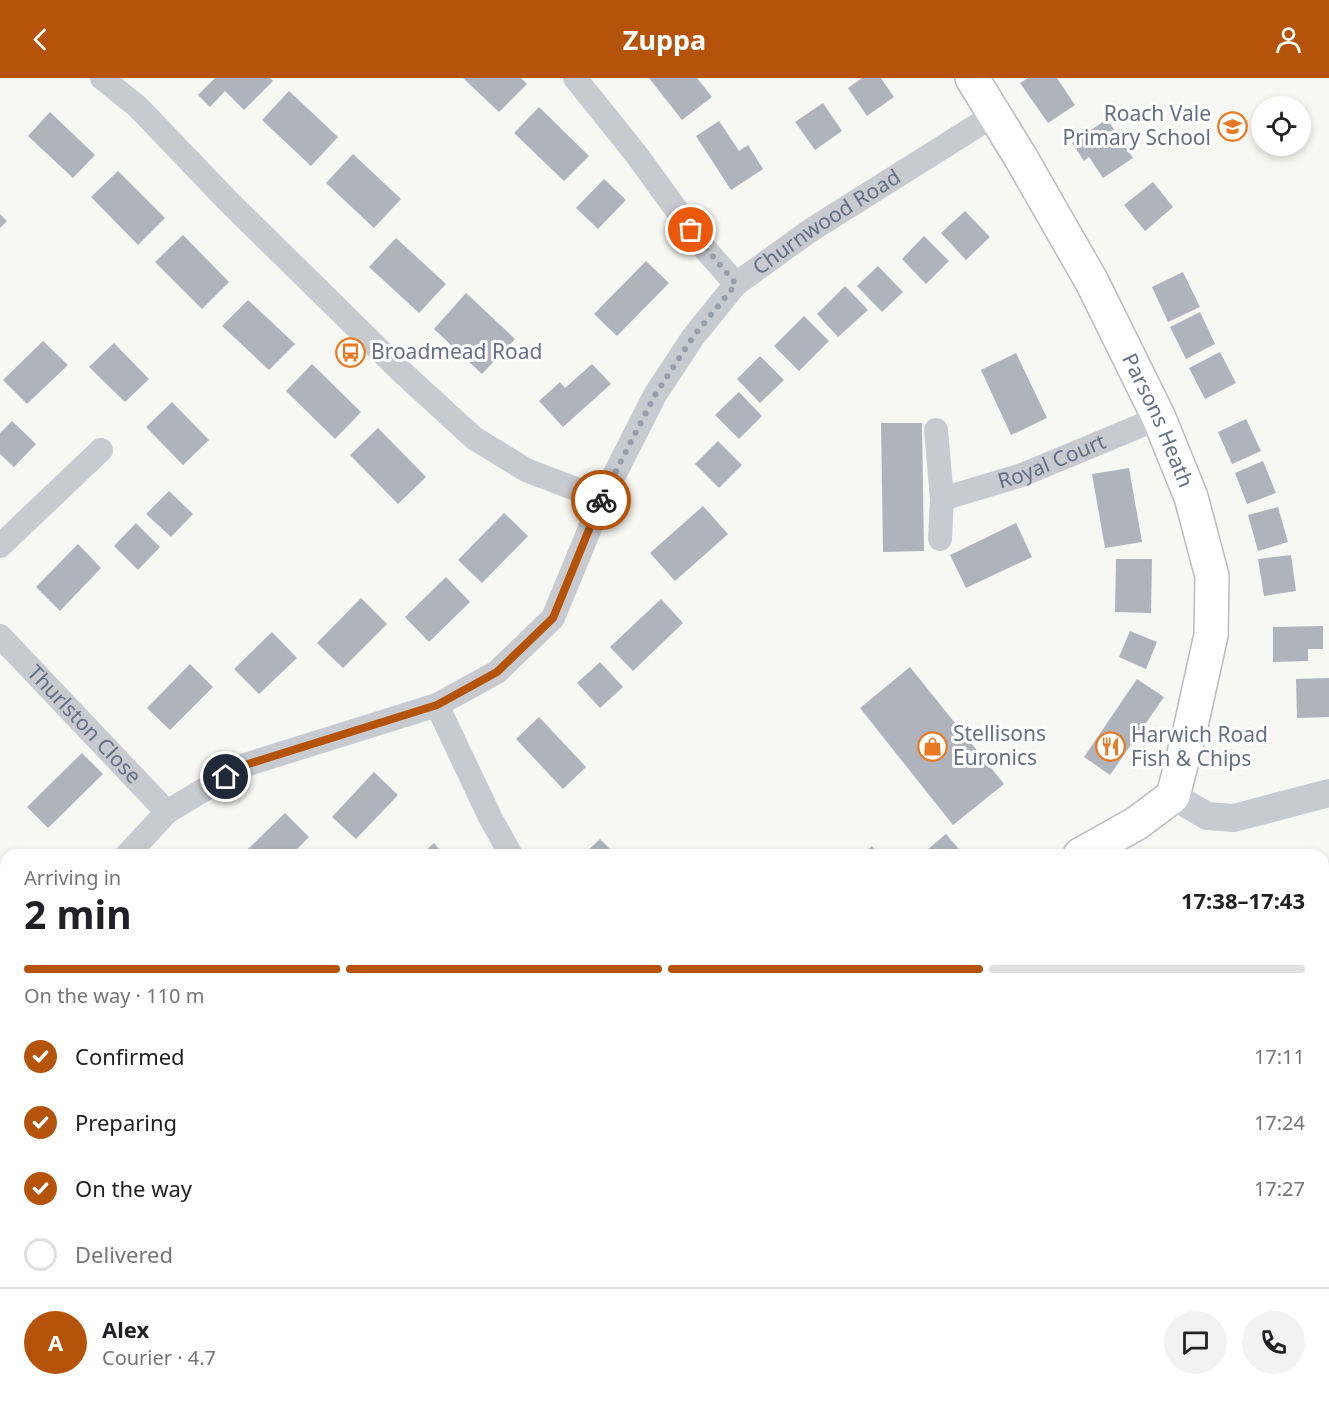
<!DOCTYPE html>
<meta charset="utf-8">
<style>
body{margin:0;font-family:"Noto Sans",sans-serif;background:#f2f2f2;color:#202124;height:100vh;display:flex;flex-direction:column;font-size:22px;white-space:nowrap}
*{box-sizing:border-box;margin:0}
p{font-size:20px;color:#757577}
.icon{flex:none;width:33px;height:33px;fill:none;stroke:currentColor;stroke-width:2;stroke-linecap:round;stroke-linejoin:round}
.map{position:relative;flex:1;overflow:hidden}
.drawer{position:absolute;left:0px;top:771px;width:1329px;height:558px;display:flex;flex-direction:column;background:#fff;border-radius:18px 18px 0 0;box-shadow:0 3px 9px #0003}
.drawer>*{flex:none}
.fabs{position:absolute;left:1251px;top:18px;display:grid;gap:12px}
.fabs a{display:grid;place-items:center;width:60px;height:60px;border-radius:50%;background:#fff;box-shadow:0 3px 9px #0003;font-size:30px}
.pin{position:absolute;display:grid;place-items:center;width:51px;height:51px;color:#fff;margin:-26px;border:3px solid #fff;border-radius:50%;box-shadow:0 2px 6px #0007}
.courier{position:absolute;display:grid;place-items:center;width:60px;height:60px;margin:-30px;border:4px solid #b45309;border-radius:50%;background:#fff;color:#222;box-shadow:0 2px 8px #0007}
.headline em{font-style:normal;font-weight:700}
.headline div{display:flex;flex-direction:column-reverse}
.headline{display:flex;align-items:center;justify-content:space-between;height:102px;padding:0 24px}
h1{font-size:39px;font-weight:700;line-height:45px}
.bar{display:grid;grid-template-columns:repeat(4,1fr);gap:9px 6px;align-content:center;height:72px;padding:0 24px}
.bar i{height:8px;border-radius:4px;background:#e0e0e0}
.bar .on{background:#b45309}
.bar p{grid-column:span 4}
.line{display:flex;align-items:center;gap:15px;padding:0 24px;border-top:2px solid #e0e0e0}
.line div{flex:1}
.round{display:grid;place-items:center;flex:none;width:63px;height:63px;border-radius:32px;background:#f2f2f2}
ol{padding:0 24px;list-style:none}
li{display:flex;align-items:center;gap:18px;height:66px}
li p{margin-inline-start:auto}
li .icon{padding:6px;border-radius:50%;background:#b45309;color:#fff;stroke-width:4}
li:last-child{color:#757577}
li i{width:33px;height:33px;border:3px solid #e0e0e0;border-radius:50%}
header{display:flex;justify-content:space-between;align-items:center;height:78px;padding:0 24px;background:#b45309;color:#fff;font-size:27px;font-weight:700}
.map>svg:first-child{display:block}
</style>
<header><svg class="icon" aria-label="back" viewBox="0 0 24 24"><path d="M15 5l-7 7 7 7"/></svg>Zuppa<svg class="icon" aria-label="person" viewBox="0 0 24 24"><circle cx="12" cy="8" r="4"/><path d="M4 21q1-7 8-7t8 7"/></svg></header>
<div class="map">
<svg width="1329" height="1329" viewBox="0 0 1329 1329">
<rect width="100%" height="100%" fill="#f7f7f4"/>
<path fill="#afb4bc" d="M 215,0 L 270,0 L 273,3 L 244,32 L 225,13 L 210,29 L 198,17 Z
M 463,0 L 521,0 L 527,6 L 499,34 Z
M 649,0 L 697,0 L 712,19 L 682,42 Z
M 862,0 L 881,0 L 894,19 L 867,38 L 848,10 Z
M 1028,0 L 1057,0 L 1075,27 L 1048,45 L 1020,5 Z
M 289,13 L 338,59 L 311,88 L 262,42 Z
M 823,25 L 842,53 L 815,72 L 795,44 Z
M 539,29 L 589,78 L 564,103 L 514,55 Z
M 50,34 L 95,77 L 73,100 L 28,58 Z
M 1107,41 L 1133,80 L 1103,100 L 1089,79 L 1084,83 L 1072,65 Z
M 719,43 L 739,73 L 748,67 L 763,91 L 731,112 L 696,58 Z
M 353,76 L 401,121 L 374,150 L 326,105 Z
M 118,93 L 165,140 L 138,167 L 91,119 Z
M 604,101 L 626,122 L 598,151 L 576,130 Z
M 1153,104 L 1173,129 L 1145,153 L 1124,127 Z
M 965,133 L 990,159 L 966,182 L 941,155 Z
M 0,136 L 7,143 L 0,150 Z
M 183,157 L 229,204 L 202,231 L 155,184 Z
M 924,158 L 949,183 L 926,206 L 902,181 Z
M 396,160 L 446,206 L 419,235 L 369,189 Z
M 646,183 L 669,205 L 617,258 L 594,236 Z
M 878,188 L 903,214 L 882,234 L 857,208 Z
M 1183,194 L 1200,229 L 1168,244 L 1152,209 Z
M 845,208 L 868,232 L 838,259 L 817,236 Z
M 466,215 L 515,261 L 482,296 L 434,251 Z
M 248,222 L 295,266 L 269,292 L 222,248 Z
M 1200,234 L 1215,266 L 1186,281 L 1170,249 Z
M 804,238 L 829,263 L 799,293 L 774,268 Z
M 43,263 L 68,287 L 27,326 L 3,302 Z
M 114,265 L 149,301 L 125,324 L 89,289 Z
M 1220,274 L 1236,305 L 1205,321 L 1189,290 Z
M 1016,275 L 1047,340 L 1011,357 L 981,292 Z
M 760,278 L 784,302 L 760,325 L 737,301 Z
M 312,286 L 361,334 L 335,361 L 286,313 Z
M 592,286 L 611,306 L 563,349 L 539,323 L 560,304 L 565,310 Z
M 739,314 L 762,338 L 739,361 L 715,337 Z
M 172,324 L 209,362 L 183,387 L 146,349 Z
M 1246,341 L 1261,373 L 1232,386 L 1218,354 Z
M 12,343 L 36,366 L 14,389 L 0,376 L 0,355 Z
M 881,345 L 922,345 L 924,473 L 883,474 Z
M 378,350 L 426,399 L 398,426 L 350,377 Z
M 718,363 L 742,387 L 719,410 L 695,386 Z
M 1263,383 L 1276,415 L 1247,426 L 1235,395 Z
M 1129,390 L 1142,464 L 1105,470 L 1092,396 Z
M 169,413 L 193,436 L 171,459 L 146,436 Z
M 703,428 L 728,456 L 675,503 L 650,475 Z
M 1278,429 L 1288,464 L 1258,473 L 1248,437 Z
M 504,435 L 528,458 L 482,505 L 458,482 Z
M 136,445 L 160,469 L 138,492 L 114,468 Z
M 1016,445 L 1032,479 L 966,510 L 950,477 Z
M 78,466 L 101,490 L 60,533 L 36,509 Z
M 1291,477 L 1296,513 L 1264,518 L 1258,481 Z
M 1116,481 L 1152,481 L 1151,535 L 1115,534 Z
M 446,499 L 470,524 L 429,564 L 405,539 Z
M 361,520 L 387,546 L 343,590 L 317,565 Z
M 661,521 L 683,545 L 633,593 L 610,569 Z
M 1323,548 L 1323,571 L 1308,571 L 1308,583 L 1273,584 L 1273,549 Z
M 1130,553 L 1157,564 L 1146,591 L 1119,579 Z
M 272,554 L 297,580 L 259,616 L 234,591 Z
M 600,584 L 623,609 L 600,630 L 577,605 Z
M 190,586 L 213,609 L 170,652 L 147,630 Z
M 910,589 L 1004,706 L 953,747 L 860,630 Z
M 1329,600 L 1329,639 L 1297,640 L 1296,601 Z
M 1137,601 L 1164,619 L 1110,697 L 1084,679 Z
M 539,639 L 586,689 L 563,711 L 516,661 Z
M 82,675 L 103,696 L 48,750 L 27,729 Z
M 374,694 L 398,717 L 356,761 L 332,739 Z
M 285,735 L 309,759 L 291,777 L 248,777 L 245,774 Z
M 946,756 L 964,777 L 931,777 L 927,772 Z
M 600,761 L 616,777 L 583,777 Z
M 434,765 L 444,777 L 421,777 Z
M 872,768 L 879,777 L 862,777 Z
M 0,793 L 6,794 L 6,825 L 1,850 Z
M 0,894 L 6,895 L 6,953 L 0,952 Z
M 1329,1288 L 1329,1329 L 1292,1329 L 1288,1323 L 1323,1323 L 1323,1292 Z
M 56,1323 L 93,1323 L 91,1329 L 54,1329 Z
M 385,1323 L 426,1323 L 422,1329 L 388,1329 L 383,1325 Z
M 652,1323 L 716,1323 L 725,1329 L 648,1329 Z"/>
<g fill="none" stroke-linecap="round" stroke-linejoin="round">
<defs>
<g id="primary">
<path id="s4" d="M 972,0 L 1021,80 L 1092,204 L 1159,340 L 1191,419 L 1212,498 L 1211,557 L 1190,652 L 1173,718 L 1137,745 L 1080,777"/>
<path d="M 520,1329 L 524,1323"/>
</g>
</defs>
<use href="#primary" stroke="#babcc1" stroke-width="36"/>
<g stroke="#c7cace" stroke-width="24">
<path d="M 102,0 L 138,29 L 228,123 L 404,296 L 474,360 L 526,392 L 602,421"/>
<path d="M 575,0 L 636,76 L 705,171 L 736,206"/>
<path d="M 936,352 L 942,421 L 940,461"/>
<path id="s1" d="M 942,421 L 1022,397 L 1159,340"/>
<path d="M 0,468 L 101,372"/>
<path id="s2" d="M 0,558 L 167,734"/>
<path d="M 437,627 L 490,739 L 511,777"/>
<path id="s3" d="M 127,777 L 167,734 L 245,687 L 437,627 L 497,594 L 553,540 L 602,421 L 655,317 L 693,259 L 736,206 L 811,152 L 994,37"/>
<path d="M 1323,1122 L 1329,1129"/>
<path d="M 0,1135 L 6,1137"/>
<path d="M 1,1329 L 6,1306"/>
<path d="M 940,1329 L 944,1323"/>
</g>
<path stroke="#c7cace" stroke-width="28" d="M 1173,718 L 1207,738 L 1234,740 L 1329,715"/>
<use href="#primary" stroke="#fff" stroke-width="33"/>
</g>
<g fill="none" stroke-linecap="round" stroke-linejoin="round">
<path stroke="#989fac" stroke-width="6" stroke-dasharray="0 10.8" d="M 601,422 L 655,317 L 693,259 L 736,206 L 691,152"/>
<path stroke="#b45309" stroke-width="8" d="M 226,699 L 245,687 L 437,627 L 497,594 L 553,540 L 601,422"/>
</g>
<defs>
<symbol id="school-ring" viewBox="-11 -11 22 22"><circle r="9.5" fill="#fff" stroke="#e97a22" stroke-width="1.5"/><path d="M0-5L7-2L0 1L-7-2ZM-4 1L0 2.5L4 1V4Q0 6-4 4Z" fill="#e97a22"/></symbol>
<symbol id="bus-ring" viewBox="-11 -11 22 22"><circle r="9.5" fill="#fff" stroke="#e97a22" stroke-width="1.5"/><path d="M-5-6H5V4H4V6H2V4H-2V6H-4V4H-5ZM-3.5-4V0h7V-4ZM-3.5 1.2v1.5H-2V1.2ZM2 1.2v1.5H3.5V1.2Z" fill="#e97a22"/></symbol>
<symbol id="shop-ring" viewBox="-11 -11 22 22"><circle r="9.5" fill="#fff" stroke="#e97a22" stroke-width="1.5"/><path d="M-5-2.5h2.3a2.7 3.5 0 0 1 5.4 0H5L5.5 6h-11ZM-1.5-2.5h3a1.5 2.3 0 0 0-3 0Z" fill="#e97a22"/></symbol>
<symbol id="restaurant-ring" viewBox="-11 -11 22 22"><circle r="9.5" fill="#fff" stroke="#e97a22" stroke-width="1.5"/><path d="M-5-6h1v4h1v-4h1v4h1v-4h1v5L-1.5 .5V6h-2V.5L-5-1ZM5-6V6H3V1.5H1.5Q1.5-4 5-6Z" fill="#e97a22"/></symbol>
</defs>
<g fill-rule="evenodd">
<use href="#school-ring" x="1216" y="32" width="33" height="33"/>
<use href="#bus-ring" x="334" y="258" width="33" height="33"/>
<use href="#shop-ring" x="916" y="652" width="33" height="33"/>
<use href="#restaurant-ring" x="1094" y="652" width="33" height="33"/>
</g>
<g text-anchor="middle" stroke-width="6" stroke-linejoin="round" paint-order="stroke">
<g font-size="21" fill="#657086" stroke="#fff" text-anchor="start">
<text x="1211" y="43" text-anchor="end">Roach Vale<tspan x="1211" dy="24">Primary School</tspan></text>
<text x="371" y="281">Broadmead Road</text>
<text x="953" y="663">Stellisons<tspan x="953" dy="24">Euronics</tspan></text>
<text x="1131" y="664">Harwich Road<tspan x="1131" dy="24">Fish &amp; Chips</tspan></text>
</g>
<g font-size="21" fill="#657086" stroke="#fff">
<text dy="7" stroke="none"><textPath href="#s3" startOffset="990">Churnwood Road</textPath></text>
<text dy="7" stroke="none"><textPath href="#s4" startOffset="390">Parsons Heath</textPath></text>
<text dy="7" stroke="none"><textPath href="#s1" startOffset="116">Royal Court</textPath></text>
<text dy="7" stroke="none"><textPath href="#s2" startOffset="122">Thurlston Close</textPath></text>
</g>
</g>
</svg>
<div class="fabs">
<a><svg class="icon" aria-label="locate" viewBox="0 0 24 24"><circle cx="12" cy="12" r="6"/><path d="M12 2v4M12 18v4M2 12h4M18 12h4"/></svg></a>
</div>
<div class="pin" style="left:691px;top:152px;background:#ea580c"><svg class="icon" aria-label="bag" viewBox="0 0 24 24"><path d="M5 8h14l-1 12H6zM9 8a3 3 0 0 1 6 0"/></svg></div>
<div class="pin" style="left:226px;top:699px;background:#1f2937"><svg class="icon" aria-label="home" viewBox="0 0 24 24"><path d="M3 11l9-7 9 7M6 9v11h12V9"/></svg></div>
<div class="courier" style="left:601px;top:422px"><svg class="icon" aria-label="bike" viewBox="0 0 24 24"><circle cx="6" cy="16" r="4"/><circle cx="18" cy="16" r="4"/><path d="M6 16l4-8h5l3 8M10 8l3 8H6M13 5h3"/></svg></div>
<section class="drawer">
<div class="headline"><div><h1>2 min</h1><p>Arriving in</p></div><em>17:38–17:43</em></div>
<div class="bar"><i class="on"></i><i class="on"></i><i class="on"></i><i></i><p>On the way · 110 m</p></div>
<ol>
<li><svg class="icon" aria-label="check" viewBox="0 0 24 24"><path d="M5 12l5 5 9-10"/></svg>Confirmed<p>17:11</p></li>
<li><svg class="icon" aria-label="check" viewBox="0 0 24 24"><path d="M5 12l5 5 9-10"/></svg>Preparing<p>17:24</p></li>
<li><svg class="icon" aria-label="check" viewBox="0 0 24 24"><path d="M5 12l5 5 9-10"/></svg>On the way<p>17:27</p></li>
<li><i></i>Delivered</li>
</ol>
<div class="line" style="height:108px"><b class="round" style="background:#b45309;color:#fff">A</b><div><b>Alex</b><p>Courier · 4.7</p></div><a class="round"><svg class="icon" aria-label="chat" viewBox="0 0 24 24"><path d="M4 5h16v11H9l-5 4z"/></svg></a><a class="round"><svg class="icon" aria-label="phone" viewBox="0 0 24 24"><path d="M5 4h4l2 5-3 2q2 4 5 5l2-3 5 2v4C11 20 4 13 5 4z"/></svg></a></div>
</section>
</div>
